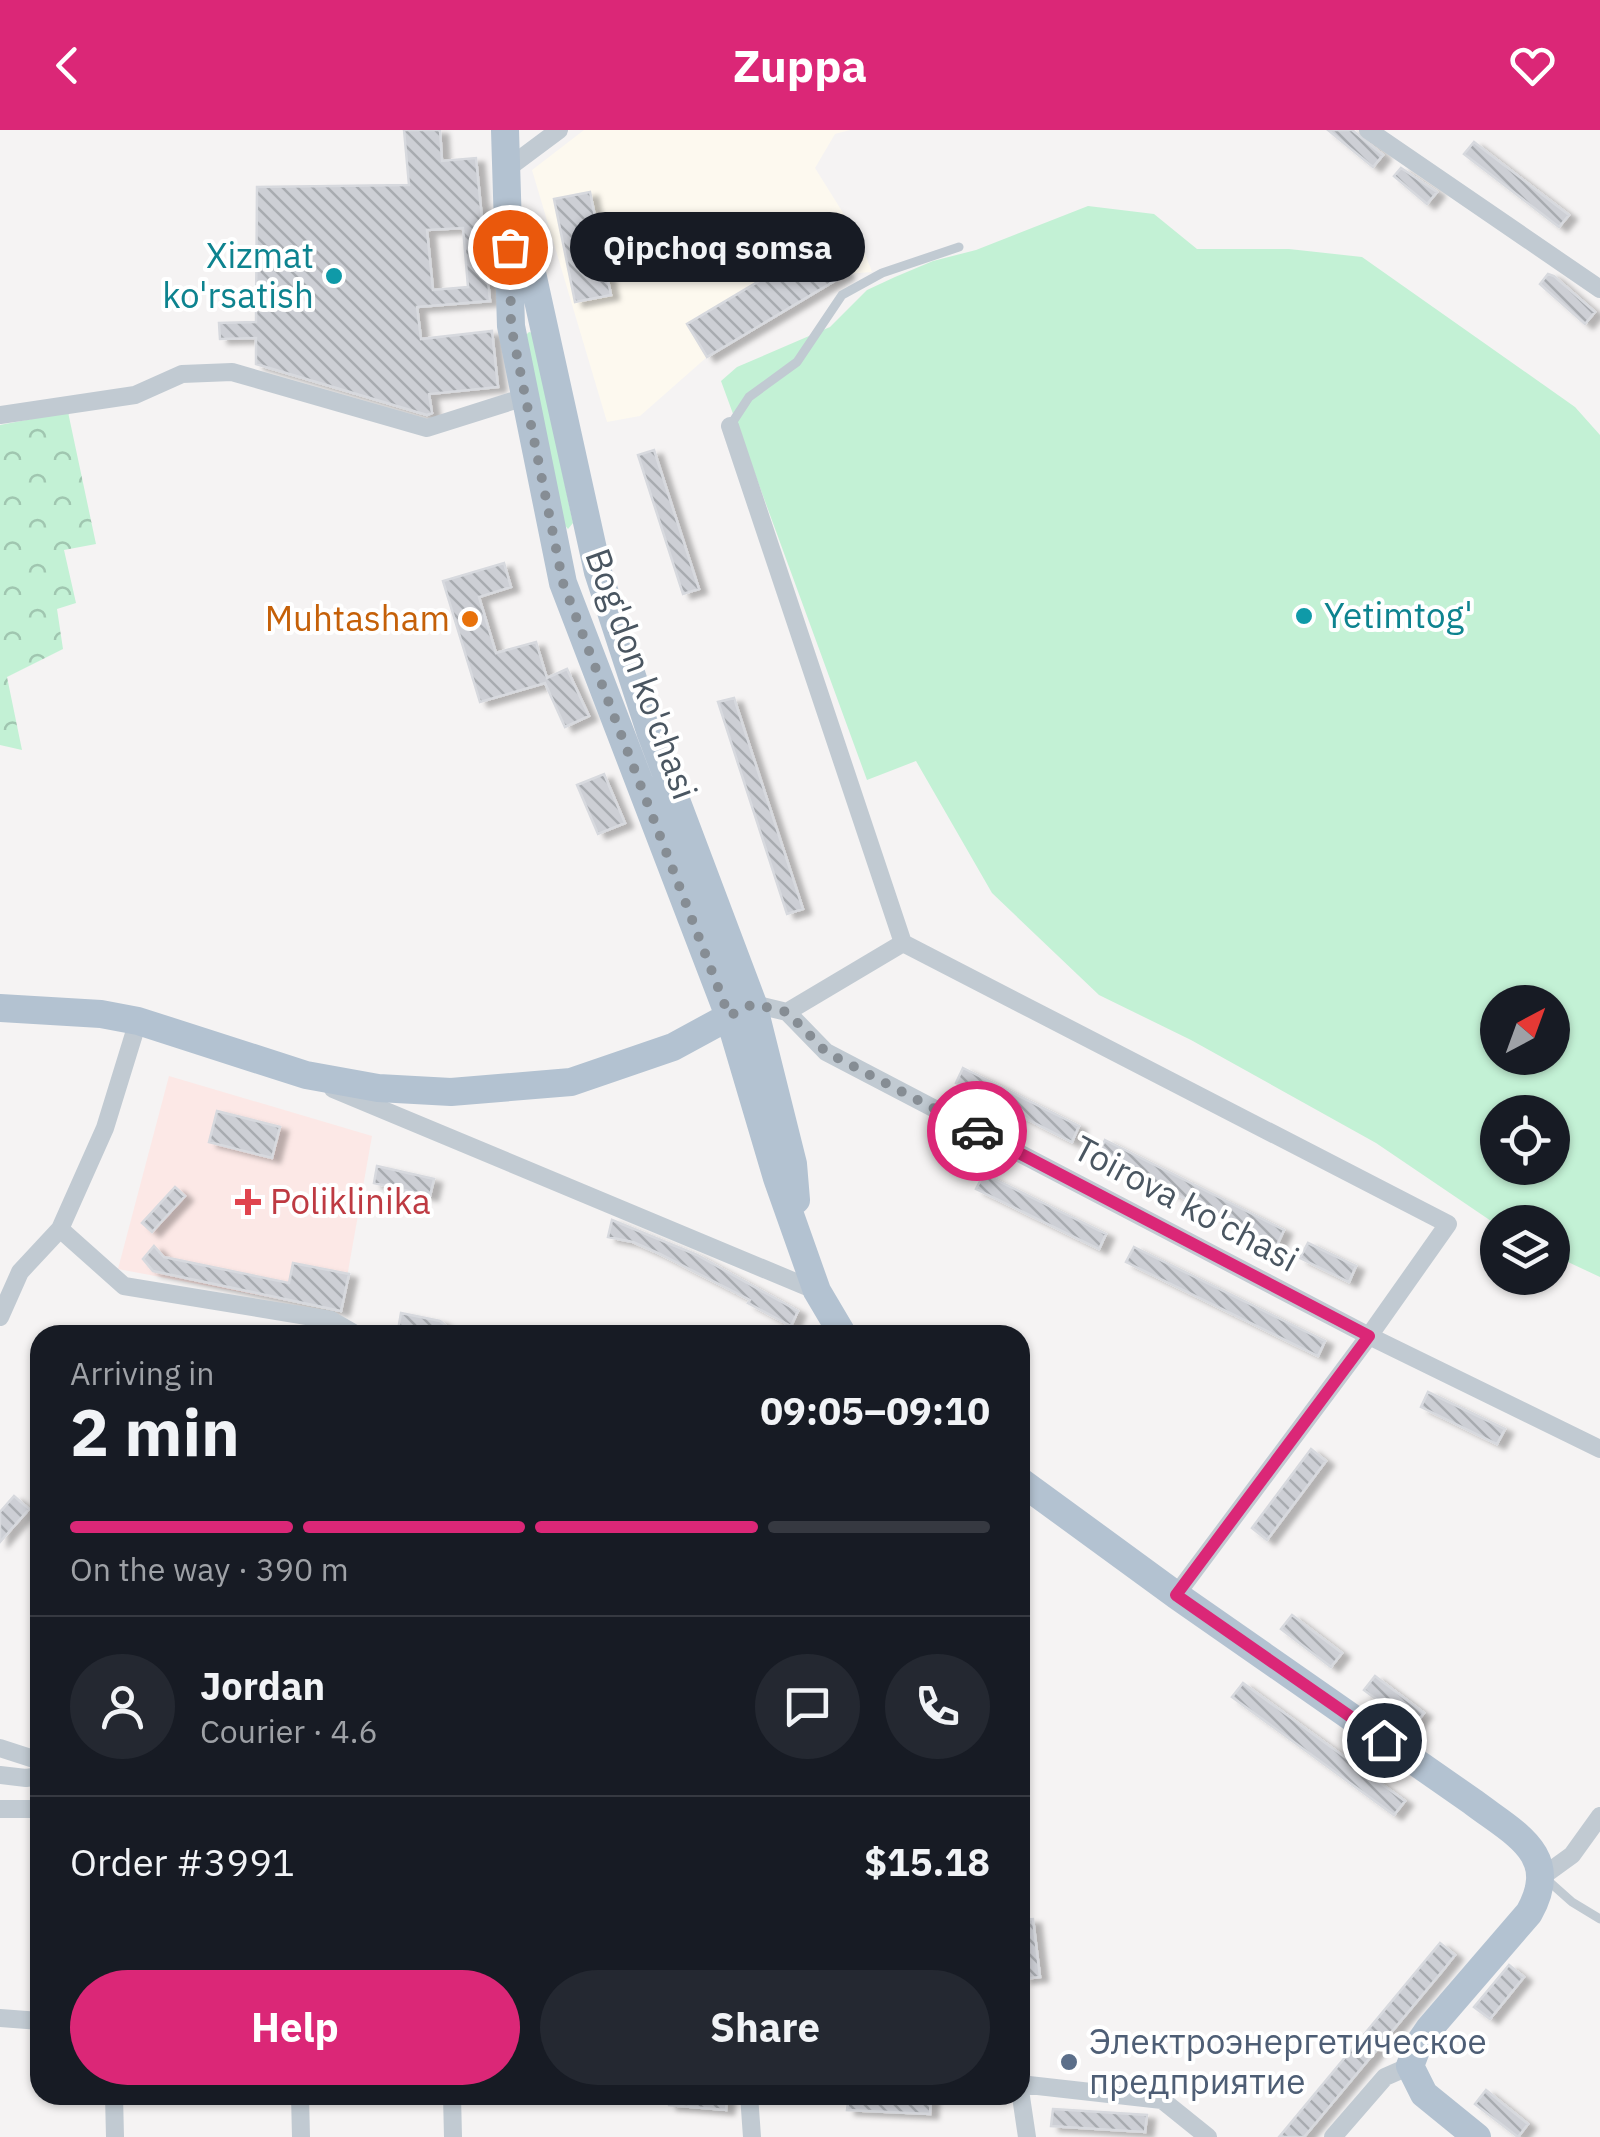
<!DOCTYPE html>
<meta charset="utf-8">
<style>
body{margin:0;font-family:"IBM Plex Sans",sans-serif;background:#242831;color:#f1f3f6;height:100vh;display:flex;flex-direction:column;font-size:38px;white-space:nowrap}
*{box-sizing:border-box;margin:0}
p{font-size:32px;color:#9ea1a6}
.icon{flex:none;width:55px;height:55px;fill:none;stroke:currentColor;stroke-width:2;stroke-linecap:round;stroke-linejoin:round}
.map{position:relative;flex:1;overflow:hidden}
.drawer{position:absolute;left:30px;top:1195px;width:1000px;height:780px;display:flex;flex-direction:column;background:#171b24;border-radius:30px;box-shadow:0 2px 8px #0004}
.drawer>*{flex:none}
.needle{width:65px;rotate:41deg}
.controls{position:absolute;left:1480px;top:855px;display:grid;gap:20px}
.controls a{display:grid;place-items:center;width:90px;height:90px;border-radius:50%;background:#171b24;box-shadow:0 2px 8px #0004;font-size:50px}
.pin{position:absolute;display:grid;place-items:center;width:85px;height:85px;color:#fff;margin:-42px;border:5px solid #fff;border-radius:50%;box-shadow:0 2px 10px #0007}
.courier{position:absolute;display:grid;place-items:center;width:100px;height:100px;margin:-50px;border:8px solid #db2777;border-radius:50%;background:#fff;color:#222;box-shadow:0 2px 12px #0007}
.bubble{position:absolute;height:70px;border-radius:35px;background:#171b24;box-shadow:0 2px 8px #0004;font-size:32px;font-weight:700;line-height:70px;text-align:center}
.overview em{font-style:normal;font-weight:700}
.overview div{display:flex;flex-direction:column-reverse}
.overview{display:flex;align-items:center;justify-content:space-between;height:170px;padding:0 40px}
h1{font-size:65px;font-weight:700;line-height:75px}
.bar{display:grid;grid-template-columns:repeat(4,1fr);gap:15px 10px;align-content:center;height:120px;padding:0 40px}
.bar i{height:12px;border-radius:8px;background:#363941}
.bar .current{background:#db2777}
.bar p{grid-column:span 4}
.line{display:flex;align-items:center;gap:25px;padding:0 40px;border-top:2px solid #363941}
.line div{flex:1}
.round{display:grid;place-items:center;flex:none;width:105px;height:105px;border-radius:52px;background:#242831}
.primary-button{display:flex;gap:20px;margin-top:auto;padding:20px 40px}
.primary-button a{flex:1;height:115px;border-radius:60px;background:#db2777;color:#fff;font-size:40px;font-weight:700;line-height:115px;text-align:center}
.primary-button a+a{background:#242831;color:#f1f3f6}
header{display:flex;justify-content:space-between;align-items:center;height:130px;padding:0 40px;background:#db2777;color:#fff;font-size:45px;font-weight:700}
.map>svg:first-child{display:block}
</style>
<header><svg class="icon" aria-label="back" viewBox="0 0 24 24"><path d="M15 5l-7 7 7 7"/></svg>Zuppa<svg class="icon" aria-label="heart" viewBox="0 0 24 24"><path d="M12 20l-8-8c-3-5 5-10 8-4 3-6 11-1 8 4z"/></svg></header>
<div class="map">
<svg width="1600" height="2007" viewBox="0 0 1600 2007">
<defs>
<pattern id="forest-crowns" width="20" height="18" patternUnits="userSpaceOnUse" patternTransform="scale(2.5)"><rect width="20" height="18" fill="#c3f1d5"/><path d="M2 6a3 3 0 1 1 6 0M12 15a3 3 0 1 1 6 0" fill="none" stroke="#a0c6b0"/></pattern>
<pattern id="building-back-hatch" width="6" height="6" patternUnits="userSpaceOnUse" patternTransform="scale(2.5)"><rect width="6" height="6" fill="#cdcfd5"/><path d="M-1 5l2 2M0 0l6 6M5-1l2 2" fill="none" stroke="#a8abb0"/></pattern>
<filter id="shadow"><feDropShadow dx="8" dy="4.5" stdDeviation="2.5" flood-color="#0004"/></filter>
</defs>
<rect width="100%" height="100%" fill="#f5f3f3"/>
<path fill="#fdf9ef" d="M 584,0 L 850,0 L 835,4 L 815,38 L 860,110 L 872,142 L 845,144 L 707,227 L 640,286 L 607,292 L 532,40 Z"/>
<path fill="#fce8e6" d="M 169,946 L 372,1006 L 341,1181 L 118,1139 Z"/>
<path fill="#c3f1d5" fill-rule="evenodd" d="M 1088,76 L 1154,84 L 1197,119 L 1289,119 L 1362,127 L 1575,277 L 1600,305 L 1600,1147 L 1553,1125 L 1552,1092 L 1498,1092 L 1497,1095 L 1376,1013 L 1191,910 L 1099,865 L 992,763 L 916,631 L 867,650 L 721,251 L 737,237 L 830,197 L 867,160 L 895,147 L 933,131 L 976,120 ZM 1498,872 L 1552,872 L 1552,928 L 1498,928 ZM 1498,982 L 1552,982 L 1552,1038 L 1498,1038 Z
M 529,202 L 533,203 L 573,393 L 568,399 L 562,392 L 525,206 Z"/>
<path fill="url(#forest-crowns)" d="M 68,282 L 96,414 L 64,420 L 76,473 L 57,479 L 63,519 L 7,547 L 22,620 L 0,615 L 0,295 Z"/>
<path fill="url(#building-back-hatch)" stroke="#d7d9de" stroke-width="2.5" fill-rule="evenodd" filter="url(#shadow)" d="M 404,0 L 440,0 L 442,31 L 476,28 L 490,171 L 417,177 L 421,209 L 492,201 L 498,257 L 429,264 L 432,283 L 427,285 L 256,234 L 256,208 L 220,209 L 219,193 L 256,192 L 257,57 L 409,55 ZM 463,98 L 468,157 L 433,160 L 427,100 Z
M 1328,0 L 1352,0 L 1383,25 L 1373,37 Z
M 1474,12 L 1569,85 L 1559,97 L 1464,24 Z
M 1401,38 L 1437,62 L 1427,74 L 1394,46 Z
M 590,62 L 611,165 L 575,172 L 554,69 Z
M 826,111 L 846,144 L 707,227 L 687,194 Z
M 1548,144 L 1554,146 L 1595,182 L 1585,194 L 1540,154 Z
M 654,320 L 699,459 L 683,464 L 638,325 Z
M 504,433 L 511,457 L 479,467 L 496,523 L 536,512 L 547,548 L 567,539 L 589,586 L 565,597 L 545,553 L 480,572 L 443,451 Z
M 734,568 L 803,779 L 787,784 L 718,572 Z
M 604,644 L 625,693 L 598,704 L 577,655 Z
M 963,938 L 1079,996 L 1072,1012 L 956,953 Z
M 217,981 L 280,997 L 272,1028 L 209,1012 Z
M 1105,1010 L 1284,1100 L 1277,1115 L 1098,1025 Z
M 377,1036 L 434,1049 L 430,1066 L 374,1053 Z
M 984,1044 L 1106,1104 L 1099,1119 L 976,1059 Z
M 175,1057 L 185,1066 L 152,1102 L 142,1093 Z
M 612,1090 L 697,1125 L 798,1181 L 791,1196 L 748,1173 L 750,1170 L 658,1123 L 633,1112 L 608,1107 Z
M 1308,1113 L 1356,1136 L 1349,1152 L 1300,1128 Z
M 154,1116 L 164,1127 L 289,1153 L 293,1133 L 349,1144 L 341,1181 L 153,1141 L 143,1129 Z
M 1134,1117 L 1325,1211 L 1318,1226 L 1126,1132 Z
M 401,1183 L 440,1191 L 457,1205 L 422,1205 L 398,1200 Z
M 1428,1262 L 1505,1299 L 1497,1314 L 1421,1277 Z
M 1311,1319 L 1326,1331 L 1267,1410 L 1252,1398 Z
M 14,1366 L 29,1379 L 0,1412 L 0,1382 Z
M 1292,1485 L 1342,1523 L 1331,1537 L 1281,1499 Z
M 1375,1546 L 1424,1583 L 1413,1597 L 1364,1560 Z
M 1243,1553 L 1405,1671 L 1394,1685 L 1232,1567 Z
M 1033,1789 L 1040,1847 L 1023,1849 L 1020,1790 Z
M 1440,1813 L 1455,1825 L 1444,1839 L 1304,2007 L 1279,2007 Z
M 1509,1835 L 1524,1847 L 1490,1889 L 1474,1877 Z
M 1486,1960 L 1528,1994 L 1518,2007 L 1475,1974 Z
M 669,1965 L 727,1965 L 726,1980 L 669,1975 Z
M 849,1965 L 931,1966 L 930,1984 L 847,1980 Z
M 1053,1979 L 1147,1985 L 1145,2002 L 1051,1996 Z"/>
<g fill="none" stroke-linecap="round" stroke-linejoin="round">
<path stroke="#c1cad2" stroke-width="9" d="M 730,296 L 749,267 L 797,232 L 842,165 L 882,143 L 959,117
M 1545,1748 L 1572,1772 L 1600,1789"/>
<path stroke="#c1cad2" stroke-width="18" d="M 1368,0 L 1600,159
M 508,38 L 559,0
M 0,285 L 135,265 L 182,244 L 232,242 L 427,298 L 525,267
M 730,296 L 903,813 L 787,882
M 903,813 L 1448,1094 L 1369,1206 L 1176,1465
M 753,874 L 787,882 L 826,922 L 1369,1206 L 1600,1319
M 333,959 L 817,1161
M 60,1099 L 124,1156 L 331,1190 L 357,1205
M 0,1187 L 20,1142 L 60,1099 L 105,998 L 138,891
M 0,1618 L 40,1631
M 0,1645 L 26,1648 L 40,1646
M 0,1679 L 40,1679
M 1543,1746 L 1572,1725 L 1600,1686
M 0,1888 L 40,1891
M 1020,1954 L 1162,1970 L 1208,2007
M 1020,1960 L 1027,2007
M 114,1965 L 115,2007
M 300,1965 L 301,2007
M 452,1965 L 453,2007
M 749,1965 L 752,2007
M 1333,2007 L 1385,1947 L 1410,1936"/>
<path stroke="#b3c2d1" stroke-width="28" d="M 505,0 L 511,196 L 563,453 L 729,886 L 777,1048 L 817,1161 L 843,1205
M 521,93 L 598,442 L 650,601 L 753,874 L 793,1034 L 796,1070
M 0,878 L 101,884 L 138,891 L 306,945 L 378,958 L 451,962 L 571,952 L 673,917 L 743,879
M 1020,1351 L 1176,1465 L 1473,1672 C 1515,1704 1562,1724 1529,1783 L 1429,1899 L 1418,1915 L 1410,1936 L 1424,1964 L 1477,2007"/>
</g>
<g fill="none" stroke-linecap="round" stroke-linejoin="round">
<path stroke="#868d94" stroke-width="10" stroke-dasharray="0 18" d="M 510,117 L 511,196 L 563,453 L 729,886 L 753,874 L 787,882 L 826,922 L 977,1001"/>
<path stroke="#db2777" stroke-width="12" d="M 977,1001 L 1369,1206 L 1176,1465 L 1384,1610"/>
</g>
<g fill="#0f9aa8" stroke="#fff" stroke-width="4">
<circle cx="334" cy="146" r="10"/>
<circle cx="1304" cy="486" r="10"/>
</g>
<circle fill="#e8710a" stroke="#fff" stroke-width="4" cx="470" cy="489" r="10"/>
<path fill="#e0444e" stroke="#fff" stroke-width="4" d="M243 1057h10v10h10v10h-10v10h-10v-10h-10v-10h10z"/>
<circle fill="#5c6f8a" stroke="#fff" stroke-width="4" cx="1069" cy="1932" r="10"/>
<g text-anchor="middle" stroke-width="8" stroke-linejoin="round" paint-order="stroke">
<g font-size="35" fill="#0d838f" stroke="#fff" text-anchor="end">
<text x="314" y="138">Xizmat<tspan x="314" dy="40">ko'rsatish</tspan></text>
<text x="1324" y="498" text-anchor="start">Yetimtog'</text>
</g>
<g font-size="35" fill="#c56008" stroke="#fff" text-anchor="end">
<text x="450" y="501">Muhtasham</text>
</g>
<g font-size="35" fill="#4a5661" stroke="#fff">
<text transform="translate(641 544) rotate(70)" y="12">Bog'don ko'chasi</text>
<text transform="translate(1186 1074) rotate(28)" y="12">Toirova ko'chasi</text>
</g>
<g font-size="35" fill="#be3a42" stroke="#fff" text-anchor="start">
<text x="270" y="1084">Poliklinika</text>
</g>
<g font-size="35" fill="#4e5e75" stroke="#fff" text-anchor="start">
<text x="1089" y="1924">Электроэнергетическое<tspan x="1089" dy="40">предприятие</tspan></text>
</g>
</g>
</svg>
<div class="controls">
<a><svg class="needle" viewBox="-14 -14 28 28"><path d="M0-13l5 13h-10z" fill="#e53935"/><path d="M0 13l5-13h-10z" fill="#9ea1a6"/></svg></a>
<a><svg class="icon" aria-label="locate" viewBox="0 0 24 24"><circle cx="12" cy="12" r="6"/><path d="M12 2v4M12 18v4M2 12h4M18 12h4"/></svg></a>
<a><svg class="icon" aria-label="layers" viewBox="0 0 24 24"><path d="M12 4l9 5-9 5-9-5zM3 14l9 5 9-5"/></svg></a>
</div>
<div class="pin" style="left:510px;top:117px;background:#ea580c"><svg class="icon" aria-label="bag" viewBox="0 0 24 24"><path d="M5 8h14l-1 12H6zM9 8a3 3 0 0 1 6 0"/></svg></div>
<div class="pin" style="left:1384px;top:1610px;background:#1f2937"><svg class="icon" aria-label="home" viewBox="0 0 24 24"><path d="M3 11l9-7 9 7M6 9v11h12V9"/></svg></div>
<div class="courier" style="left:977px;top:1001px"><svg class="icon" aria-label="car" viewBox="0 0 24 24"><path d="M5 17H2v-5l4-1 3-4h7l3 4 3 1v5h-3M9 17h6M6 11h13"/><circle cx="7" cy="17" r="2"/><circle cx="17" cy="17" r="2"/></svg></div>
<div class="bubble" style="left:570px;top:82px;width:295px">Qipchoq somsa</div>
<section class="drawer">
<div class="overview"><div><h1>2 min</h1><p>Arriving in</p></div><em>09:05–09:10</em></div>
<div class="bar"><i class="current"></i><i class="current"></i><i class="current"></i><i></i><p>On the way · 390 m</p></div>
<div class="line" style="height:180px"><a class="round"><svg class="icon" aria-label="person" viewBox="0 0 24 24"><circle cx="12" cy="8" r="4"/><path d="M4 21q1-7 8-7t8 7"/></svg></a><div><b>Jordan</b><p>Courier · 4.6</p></div><a class="round"><svg class="icon" aria-label="chat" viewBox="0 0 24 24"><path d="M4 5h16v11H9l-5 4z"/></svg></a><a class="round"><svg class="icon" aria-label="phone" viewBox="0 0 24 24"><path d="M5 4h4l2 5-3 2q2 4 5 5l2-3 5 2v4C11 20 4 13 5 4z"/></svg></a></div>
<div class="line" style="height:130px"><div>Order #3991</div><b>$15.18</b></div>
<div class="primary-button"><a>Help</a><a>Share</a></div>
</section>
</div>
